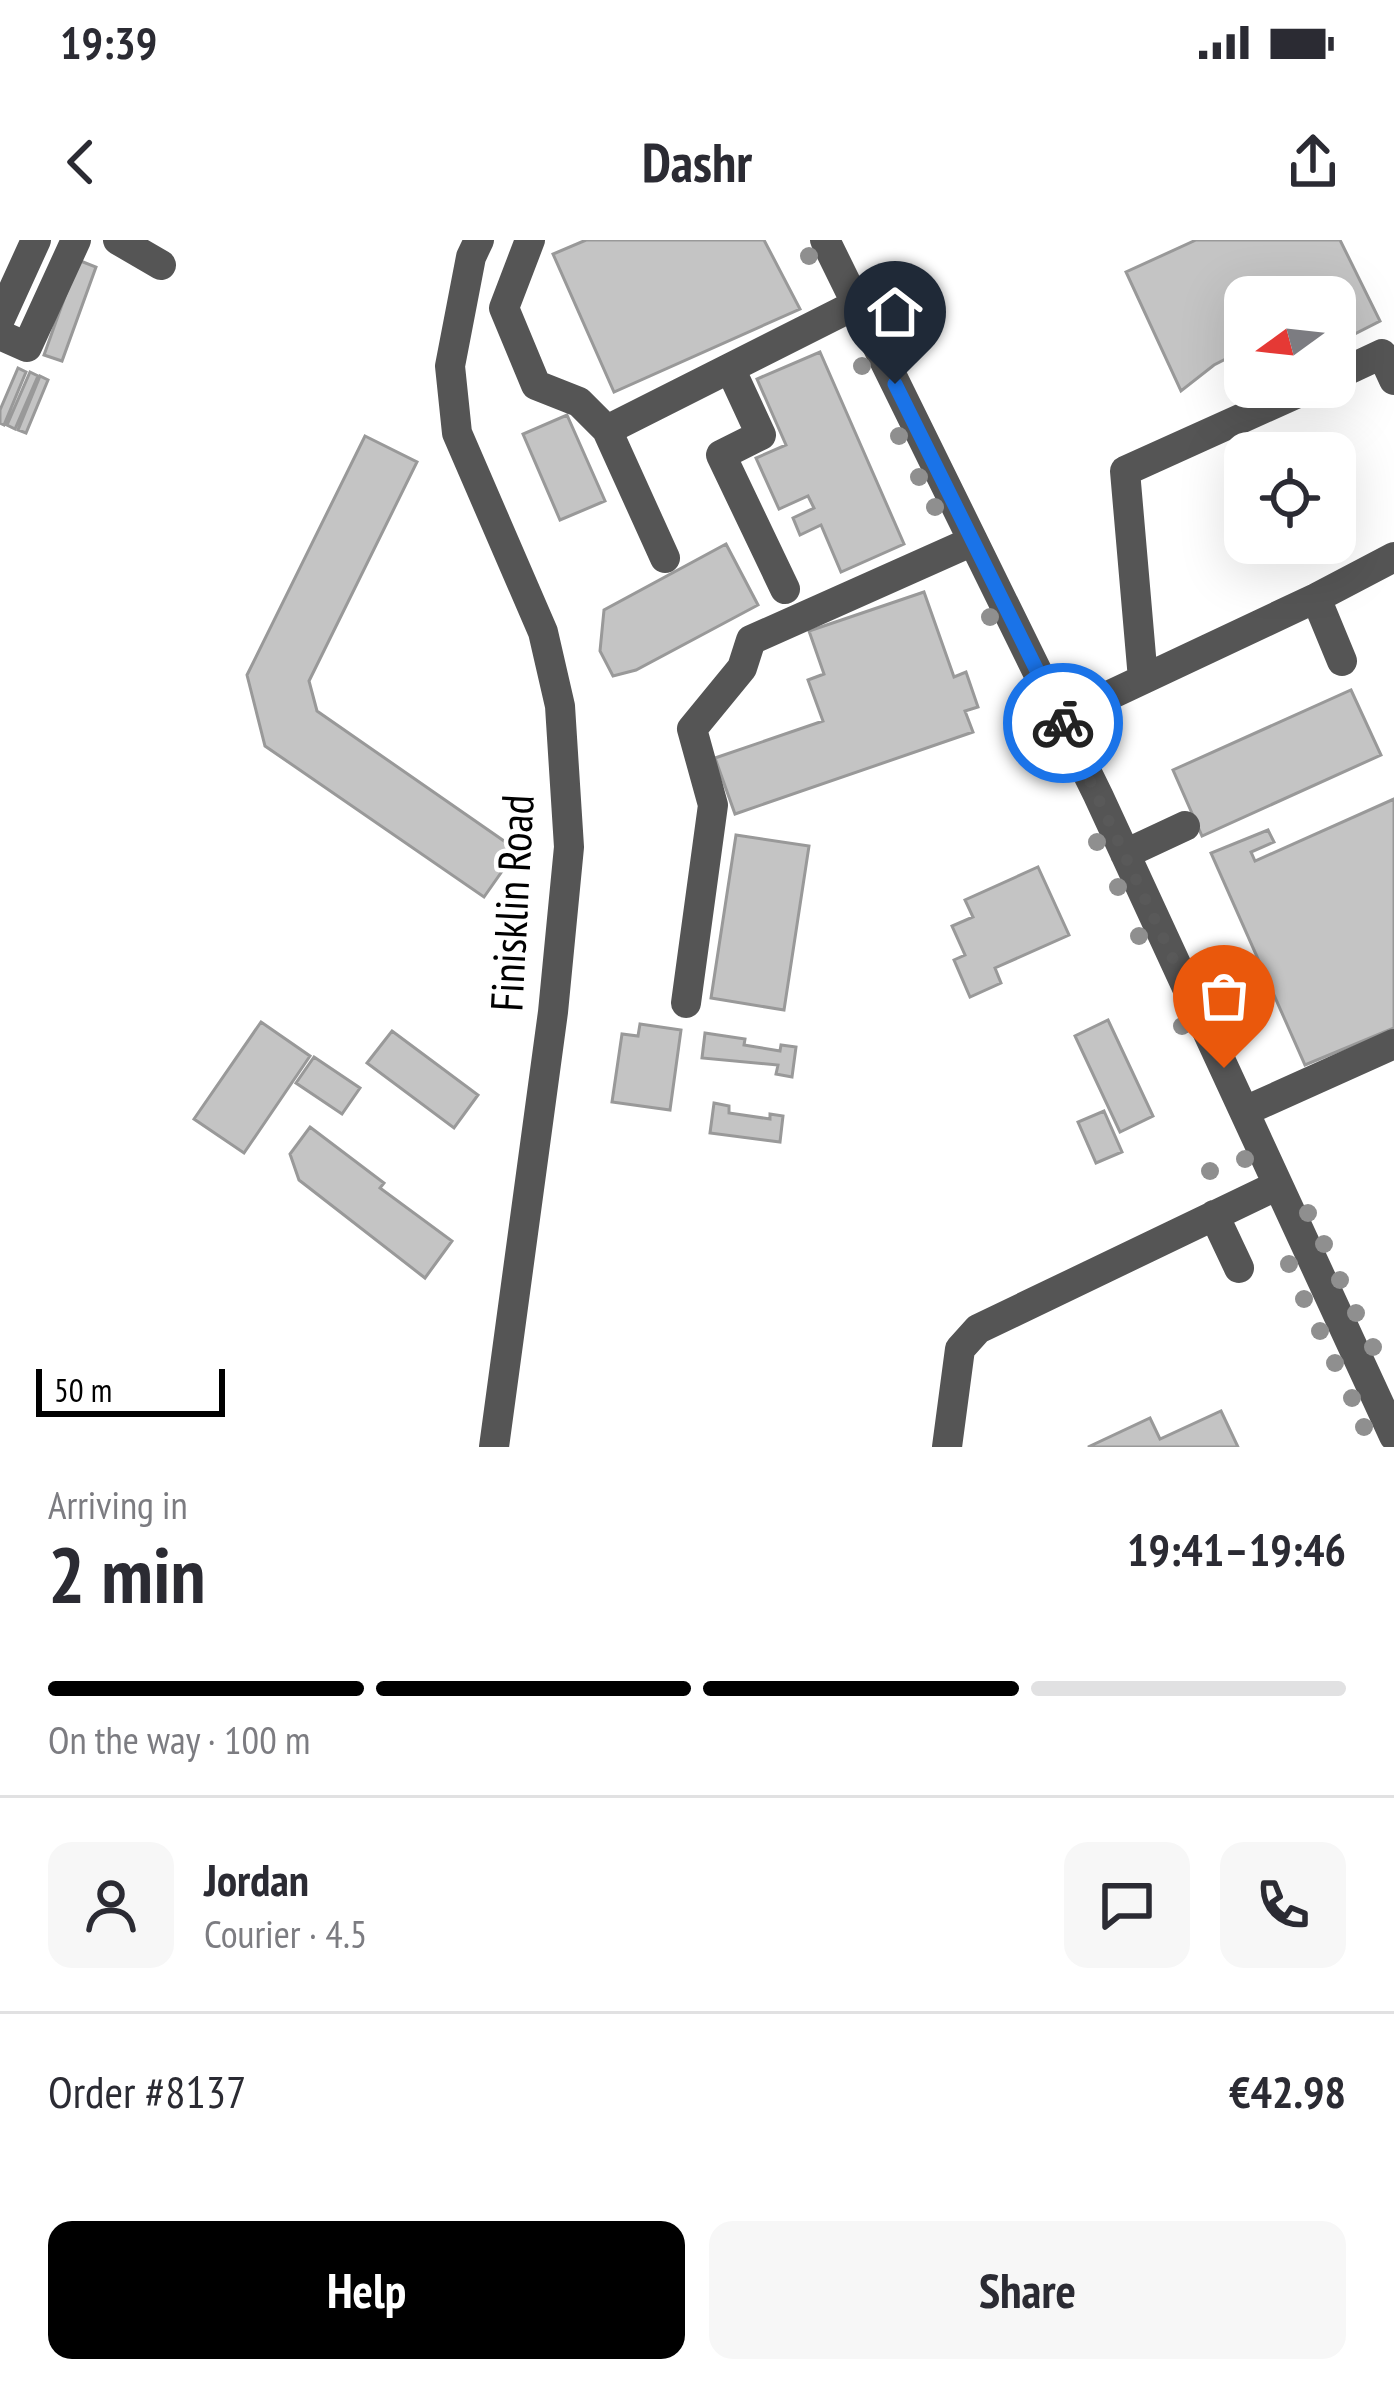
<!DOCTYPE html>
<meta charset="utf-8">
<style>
body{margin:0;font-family:"PT Sans Narrow",sans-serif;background:#f7f7f7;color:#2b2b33;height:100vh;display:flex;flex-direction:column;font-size:45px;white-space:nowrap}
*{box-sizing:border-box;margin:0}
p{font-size:39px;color:#7c7c81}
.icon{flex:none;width:66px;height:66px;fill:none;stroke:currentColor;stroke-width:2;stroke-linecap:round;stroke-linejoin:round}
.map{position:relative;height:1207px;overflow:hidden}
.panel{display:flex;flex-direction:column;background:#fff;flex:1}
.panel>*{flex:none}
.needle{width:78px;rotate:255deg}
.tools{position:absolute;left:1224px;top:36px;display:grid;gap:24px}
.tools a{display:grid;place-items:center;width:132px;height:132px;border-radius:24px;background:#fff;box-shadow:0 12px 48px #0002;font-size:60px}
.scale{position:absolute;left:36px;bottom:30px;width:189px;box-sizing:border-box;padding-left:12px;border:6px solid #000;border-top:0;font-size:33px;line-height:42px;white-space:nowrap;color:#000;-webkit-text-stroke:9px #fff;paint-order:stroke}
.pin{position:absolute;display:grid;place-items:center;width:102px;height:102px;color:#fff;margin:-123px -51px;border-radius:50% 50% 50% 0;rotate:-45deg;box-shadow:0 0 12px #0007}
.pin .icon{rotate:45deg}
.courier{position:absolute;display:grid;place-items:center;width:120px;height:120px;margin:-60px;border:9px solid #1a73e8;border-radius:50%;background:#fff;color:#222;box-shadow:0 3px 15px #0007}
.headline em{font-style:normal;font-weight:700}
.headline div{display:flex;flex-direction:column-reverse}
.headline{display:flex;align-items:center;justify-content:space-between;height:204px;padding:0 48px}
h1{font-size:78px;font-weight:700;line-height:90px}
.bar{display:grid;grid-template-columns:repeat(4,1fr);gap:18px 12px;align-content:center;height:144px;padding:0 48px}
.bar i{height:15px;border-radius:9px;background:#e1e1e2}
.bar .active{background:#000}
.bar p{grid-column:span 4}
.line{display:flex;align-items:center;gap:30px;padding:0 48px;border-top:3px solid #e1e1e2}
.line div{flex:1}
.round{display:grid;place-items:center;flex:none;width:126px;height:126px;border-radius:24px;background:#f7f7f7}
.action{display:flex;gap:24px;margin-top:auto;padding:24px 48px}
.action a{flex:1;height:138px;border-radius:24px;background:#000;color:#fff;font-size:48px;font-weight:700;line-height:138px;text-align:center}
.action a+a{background:#f7f7f7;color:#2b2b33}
.status{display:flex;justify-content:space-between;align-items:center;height:84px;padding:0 60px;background:#fff;direction:ltr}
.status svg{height:33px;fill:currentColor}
header{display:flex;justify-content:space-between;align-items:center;height:156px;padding:0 48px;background:#fff;font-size:54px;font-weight:700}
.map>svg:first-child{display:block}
</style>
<div class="status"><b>19:39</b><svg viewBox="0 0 49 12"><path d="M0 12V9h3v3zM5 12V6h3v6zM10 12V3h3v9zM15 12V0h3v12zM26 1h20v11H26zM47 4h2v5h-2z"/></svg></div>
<header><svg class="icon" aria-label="back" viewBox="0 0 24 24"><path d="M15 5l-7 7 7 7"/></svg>Dashr<svg class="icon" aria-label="share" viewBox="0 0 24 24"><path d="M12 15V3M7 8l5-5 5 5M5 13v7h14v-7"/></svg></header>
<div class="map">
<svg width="1394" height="1207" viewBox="0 0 1394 1207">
<rect width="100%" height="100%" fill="#fff"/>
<path fill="#c4c4c4" stroke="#999" stroke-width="3" d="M 586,0 L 764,0 L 800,69 L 614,152 L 553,14 Z
M 1196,0 L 1340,0 L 1380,81 L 1335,104 L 1335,57 L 1245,57 L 1245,109 L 1214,125 L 1181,151 L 1126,32 Z
M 78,20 L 96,27 L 62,121 L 44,115 Z
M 820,112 L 904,304 L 841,332 L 821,285 L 800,295 L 793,278 L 814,268 L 808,256 L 779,269 L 756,218 L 786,205 L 757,139 Z
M 18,128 L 26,132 L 4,185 L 0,183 L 0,170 Z
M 30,132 L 38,136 L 15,189 L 7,185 Z
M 40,136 L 48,140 L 26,193 L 18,190 Z
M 567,175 L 605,261 L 560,280 L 523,194 Z
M 365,196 L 417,222 L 309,441 L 317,471 L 517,610 L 484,657 L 265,506 L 247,435 Z
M 726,304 L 758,365 L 636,430 L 613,436 L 600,411 L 604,370 Z
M 924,352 L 954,437 L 966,432 L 978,467 L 965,471 L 973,492 L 735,574 L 715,518 L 823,481 L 808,440 L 824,434 L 809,391 Z
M 1351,450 L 1381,515 L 1202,596 L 1173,530 Z
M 1394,559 L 1394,788 L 1305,825 L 1211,613 L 1268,590 L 1274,602 L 1251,612 L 1255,621 Z
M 736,595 L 809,606 L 784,770 L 711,758 Z
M 1038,627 L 1069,695 L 995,728 L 1001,743 L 970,757 L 954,720 L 965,715 L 952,686 L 973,677 L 965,660 Z
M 1108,780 L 1153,876 L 1120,892 L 1075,796 Z
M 261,782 L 310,816 L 244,913 L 194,879 Z
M 640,784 L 681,790 L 670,870 L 612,862 L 622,794 L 638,796 Z
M 392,791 L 478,855 L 454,888 L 367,823 Z
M 705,793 L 745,799 L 744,805 L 780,811 L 781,805 L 796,807 L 792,837 L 776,834 L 778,825 L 702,818 Z
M 314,817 L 360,848 L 342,874 L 296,843 Z
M 714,863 L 729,866 L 729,873 L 770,879 L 770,874 L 783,876 L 780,902 L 710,893 Z
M 1104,871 L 1122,912 L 1096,923 L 1078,882 Z
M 310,887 L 384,943 L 380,948 L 452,1001 L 425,1038 L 299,940 L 290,914 Z
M 1221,1171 L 1238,1207 L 1088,1207 L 1150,1178 L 1160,1199 Z"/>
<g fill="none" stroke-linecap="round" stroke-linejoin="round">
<path stroke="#555" stroke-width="30" d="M 118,0 L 161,25
M 479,0 L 471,17 L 450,126 L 457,193 L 543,392 L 560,466 L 569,607 L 553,772 L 494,1207
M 530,0 L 504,68 L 536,145 L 579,162 L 607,190
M 825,0 L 1098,555 L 1394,1196
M 0,79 L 36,0
M 0,95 L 27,107 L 76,0
M 730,128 L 761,195 L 721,215 L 785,349
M 1335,136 L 1382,114 L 1394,140
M 665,318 L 607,190 L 855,65
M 1316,358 L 1342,421
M 1143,439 L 1125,231 L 1311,147
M 1061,478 L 1316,358 L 1394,317
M 1125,614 L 1185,586
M 686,763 L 713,565 L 692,489 L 742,428 L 751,400 L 973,301
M 1245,871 L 1394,804
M 1214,975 L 1239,1028
M 947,1207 L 960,1109 L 978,1089 L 1278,945"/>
</g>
<g fill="#8f8f8f">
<circle cx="809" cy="16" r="9"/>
<circle cx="862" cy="126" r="9"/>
<circle cx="899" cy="196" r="9"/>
<circle cx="919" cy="237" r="9"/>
<circle cx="935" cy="267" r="9"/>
<circle cx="990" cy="377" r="9"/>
<circle cx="1035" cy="466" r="9"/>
<circle cx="1097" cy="602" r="9"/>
<circle cx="1118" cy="647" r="9"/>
<circle cx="1139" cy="696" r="9"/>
<circle cx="1182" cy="786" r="9"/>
<circle cx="1245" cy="919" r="9"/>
<circle cx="1210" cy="931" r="9"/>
<circle cx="1308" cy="973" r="9"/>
<circle cx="1324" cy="1004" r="9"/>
<circle cx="1289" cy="1024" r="9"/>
<circle cx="1340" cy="1040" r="9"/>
<circle cx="1304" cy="1059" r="9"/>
<circle cx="1356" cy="1073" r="9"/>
<circle cx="1320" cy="1091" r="9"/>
<circle cx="1373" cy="1107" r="9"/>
<circle cx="1335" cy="1123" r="9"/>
<circle cx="1352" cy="1158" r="9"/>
<circle cx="1364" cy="1187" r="9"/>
</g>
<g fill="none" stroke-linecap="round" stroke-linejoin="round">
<path stroke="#595959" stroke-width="12" stroke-dasharray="0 21.6" d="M 1063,483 L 1224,828"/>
<path stroke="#1a73e8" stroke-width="15" d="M 895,144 L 1063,483"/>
</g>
<g text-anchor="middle" stroke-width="9" stroke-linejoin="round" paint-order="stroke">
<g font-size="45" fill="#000" stroke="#fff">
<text transform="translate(512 663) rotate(-87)" y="16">Finisklin Road</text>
</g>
</g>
</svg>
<div class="tools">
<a><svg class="needle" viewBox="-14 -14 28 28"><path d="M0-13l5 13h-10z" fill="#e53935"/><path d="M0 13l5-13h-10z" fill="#7c7c81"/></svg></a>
<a><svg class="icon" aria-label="locate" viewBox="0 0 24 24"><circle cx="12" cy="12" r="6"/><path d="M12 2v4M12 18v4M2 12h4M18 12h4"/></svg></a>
</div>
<div class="scale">50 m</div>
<div class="pin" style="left:1224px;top:828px;background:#ea580c"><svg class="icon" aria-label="bag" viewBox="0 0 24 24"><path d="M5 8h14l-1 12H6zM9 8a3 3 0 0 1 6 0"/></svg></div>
<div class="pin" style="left:895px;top:144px;background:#1f2937"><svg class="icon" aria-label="home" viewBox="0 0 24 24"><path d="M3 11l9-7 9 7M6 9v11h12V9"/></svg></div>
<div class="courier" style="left:1063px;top:483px"><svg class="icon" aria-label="bike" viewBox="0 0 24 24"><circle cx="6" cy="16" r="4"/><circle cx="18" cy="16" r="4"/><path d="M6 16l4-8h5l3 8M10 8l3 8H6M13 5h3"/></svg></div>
</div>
<section class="panel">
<div class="headline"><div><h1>2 min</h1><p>Arriving in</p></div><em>19:41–19:46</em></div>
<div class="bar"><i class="active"></i><i class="active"></i><i class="active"></i><i></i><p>On the way · 100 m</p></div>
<div class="line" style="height:216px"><a class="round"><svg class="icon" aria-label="person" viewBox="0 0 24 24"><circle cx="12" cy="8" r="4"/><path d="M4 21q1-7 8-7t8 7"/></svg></a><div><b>Jordan</b><p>Courier · 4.5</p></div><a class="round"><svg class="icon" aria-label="chat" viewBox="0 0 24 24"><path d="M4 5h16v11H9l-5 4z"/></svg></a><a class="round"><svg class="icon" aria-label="phone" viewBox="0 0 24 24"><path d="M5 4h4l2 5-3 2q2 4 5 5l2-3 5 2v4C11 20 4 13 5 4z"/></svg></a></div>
<div class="line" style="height:156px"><div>Order #8137</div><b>€42.98</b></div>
<div class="action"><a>Help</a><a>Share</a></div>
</section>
